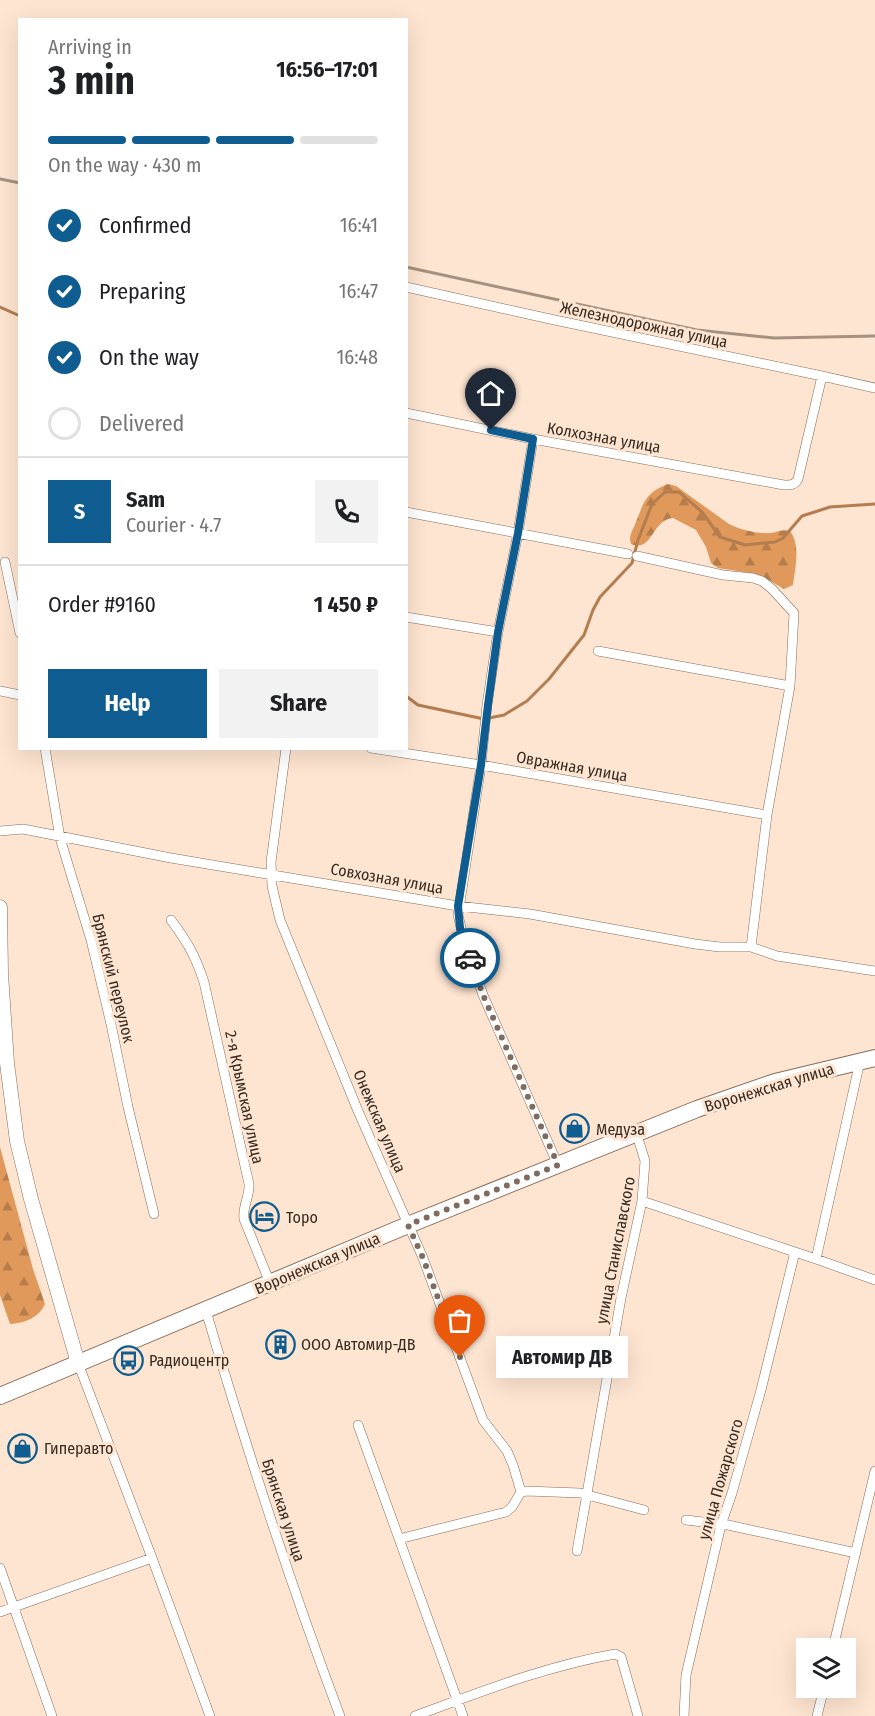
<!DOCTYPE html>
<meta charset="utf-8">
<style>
body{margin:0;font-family:"Fira Sans Condensed",sans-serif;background:#f2f2f2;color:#202124;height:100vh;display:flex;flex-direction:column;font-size:22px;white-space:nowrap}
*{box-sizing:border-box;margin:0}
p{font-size:20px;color:#757577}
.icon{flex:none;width:33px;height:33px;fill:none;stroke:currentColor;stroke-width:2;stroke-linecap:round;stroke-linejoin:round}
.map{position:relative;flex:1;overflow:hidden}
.side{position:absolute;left:18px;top:18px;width:390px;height:732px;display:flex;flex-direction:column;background:#fff;border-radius:0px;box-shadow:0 6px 24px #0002}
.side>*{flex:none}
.controls{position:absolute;left:796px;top:1638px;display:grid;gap:12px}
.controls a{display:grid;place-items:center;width:60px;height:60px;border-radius:0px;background:#fff;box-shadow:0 6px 24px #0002;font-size:30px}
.pin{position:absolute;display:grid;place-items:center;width:51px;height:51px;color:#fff;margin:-62px -26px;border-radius:50% 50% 50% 0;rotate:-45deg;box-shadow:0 0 6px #0007}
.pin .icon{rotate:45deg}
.courier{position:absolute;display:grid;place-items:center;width:60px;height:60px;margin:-30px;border:4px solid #0f5d90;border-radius:50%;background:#fff;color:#222;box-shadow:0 2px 8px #0007}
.bubble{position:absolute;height:42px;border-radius:0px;background:#fff;box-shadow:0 6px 24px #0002;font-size:20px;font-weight:700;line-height:42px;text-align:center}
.headline em{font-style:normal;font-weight:700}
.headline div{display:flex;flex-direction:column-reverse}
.headline{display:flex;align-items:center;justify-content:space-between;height:102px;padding:0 30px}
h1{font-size:39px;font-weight:700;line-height:45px}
.bar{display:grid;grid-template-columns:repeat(4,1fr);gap:9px 6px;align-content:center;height:72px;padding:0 30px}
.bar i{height:8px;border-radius:4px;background:#e0e0e0}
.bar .current{background:#0f5d90}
.bar p{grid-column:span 4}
.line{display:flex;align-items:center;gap:15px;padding:0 30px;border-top:2px solid #e0e0e0}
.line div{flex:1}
.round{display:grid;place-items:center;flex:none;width:63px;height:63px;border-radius:0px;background:#f2f2f2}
ol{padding:0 30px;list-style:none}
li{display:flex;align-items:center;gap:18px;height:66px}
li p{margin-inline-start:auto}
li .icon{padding:6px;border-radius:50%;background:#0f5d90;color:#fff;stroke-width:4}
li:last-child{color:#757577}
li i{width:33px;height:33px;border:3px solid #e0e0e0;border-radius:50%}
.primary-button{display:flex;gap:12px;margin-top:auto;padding:12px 30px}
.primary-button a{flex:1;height:69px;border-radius:0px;background:#0f5d90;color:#fff;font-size:24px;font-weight:700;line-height:69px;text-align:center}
.primary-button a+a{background:#f2f2f2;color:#202124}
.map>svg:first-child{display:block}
</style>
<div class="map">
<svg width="875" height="1716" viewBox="0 0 875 1716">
<defs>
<pattern id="forest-firs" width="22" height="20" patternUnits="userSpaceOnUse" patternTransform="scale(1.5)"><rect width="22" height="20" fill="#e0995b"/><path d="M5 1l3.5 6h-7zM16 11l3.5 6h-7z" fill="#b67d4b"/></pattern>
</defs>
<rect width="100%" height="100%" fill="#fee5d1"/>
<path fill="url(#forest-firs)" d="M 668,484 L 676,486 L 729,524 C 741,530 757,534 771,533 C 778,532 783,529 790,531 C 801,546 795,568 793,585 L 784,589 L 765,578 L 750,573 L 718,568 L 711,563 L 706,547 L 696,530 L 673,518 C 651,520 653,553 631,544 C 628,536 633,530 636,522 C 644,502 646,492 668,484 Z
M 0,1147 L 33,1269 L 45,1304 C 39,1318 24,1323 10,1324 L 0,1295 Z"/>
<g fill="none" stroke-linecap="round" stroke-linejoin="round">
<path stroke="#b37d50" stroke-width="3" d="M 0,307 L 20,316
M 406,696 L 418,705 L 484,719 L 504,715 L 527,701 L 549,679 L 584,635 L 593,610 L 600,597 L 632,563 L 638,540 L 652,504 L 665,492 L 679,492 L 702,512 L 720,537 L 745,545 L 775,542 L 783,538 L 802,516 L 830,507 L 875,504"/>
<defs>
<path id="street" d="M 406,287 L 550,319 L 822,376 L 875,388
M 406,413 L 533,439 L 784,485 C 791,485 795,485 798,479 L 822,376
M 533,439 L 518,533 L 498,632 L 487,705 L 481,765 L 458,915 L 465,944 L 483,995 L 558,1165
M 406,512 L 628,554
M 637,556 L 723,575 L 753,578 L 762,581 L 772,589 L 794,613 L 790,686 L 767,815 L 751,947
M 5,562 L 20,633
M 406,617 L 498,632
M 598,651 L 790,686
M 0,691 L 20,695
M 45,748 L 60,838 L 91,940 L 111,1024 L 128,1107 L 154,1214
M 286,748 L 271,862 L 272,886 L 280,920 L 358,1111 L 423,1258 L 483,1420 L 507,1451 L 513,1465 L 521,1492
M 371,748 L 481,765 L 767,815
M 0,831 L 23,829 L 171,858 L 458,906 L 530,914 L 695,944 L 720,947 L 751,947 L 777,956 L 875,971
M 171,920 C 188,943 195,955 204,982 L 249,1184 C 250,1196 242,1207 244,1219 L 270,1283
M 642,1201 L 816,1259 L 875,1280
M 816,1259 L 860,1061
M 206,1311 C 246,1447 290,1583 340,1716
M 78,1363 L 152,1558 L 210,1716
M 358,1425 L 463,1716
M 686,1520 L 728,1525 L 856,1553
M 399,1539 L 506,1512 L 512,1507 L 521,1492 L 526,1491 L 580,1493 L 644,1510
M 577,1551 L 621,1298 L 642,1201 L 645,1161 L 636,1132
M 0,1568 L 52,1716
M 0,1612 L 152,1558
M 833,1648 L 875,1471
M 415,1716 C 480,1692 546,1666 615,1654 L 621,1657 L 638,1716
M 684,1716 L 686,1675 L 721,1525 L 732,1493 L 761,1390 L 795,1252
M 817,1716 L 824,1688"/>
<path id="secondary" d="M 0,907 L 1,974 L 7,1063 L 17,1141 L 31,1199 L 78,1363"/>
<path id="highway" d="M 0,1396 L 408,1225 L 697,1109 L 775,1082 L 875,1058"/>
</defs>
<use href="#street" stroke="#886d57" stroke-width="10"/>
<use href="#secondary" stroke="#886d57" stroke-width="15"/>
<use href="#highway" stroke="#886d57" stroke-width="18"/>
<use href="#street" stroke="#fff" stroke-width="9"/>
<use href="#secondary" stroke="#fff" stroke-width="14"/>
<use href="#highway" stroke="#fff" stroke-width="16"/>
<path stroke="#a49182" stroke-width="3" d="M 0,179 L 20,183
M 406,267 L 697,330 L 774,338 L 875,336"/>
</g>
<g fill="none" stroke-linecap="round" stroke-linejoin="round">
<path stroke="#7d6c5f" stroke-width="6" stroke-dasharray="0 10.8" d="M 460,1357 L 423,1258 L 408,1225 L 558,1165 L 483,995 L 470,958"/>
<path stroke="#0f5d90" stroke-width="8" d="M 470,958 L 460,928 L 458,906 L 481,765 L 488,705 L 498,632 L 518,533 L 533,439 L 491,430"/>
</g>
<defs>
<symbol id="shop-ring" viewBox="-11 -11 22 22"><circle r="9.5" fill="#fee5d1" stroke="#0f5d90" stroke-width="1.5"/><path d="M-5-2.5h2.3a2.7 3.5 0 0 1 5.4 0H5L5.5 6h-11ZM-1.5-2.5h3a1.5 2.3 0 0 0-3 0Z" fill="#0f5d90"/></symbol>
<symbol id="hotel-ring" viewBox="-11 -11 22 22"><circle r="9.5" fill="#fee5d1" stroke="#0f5d90" stroke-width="1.5"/><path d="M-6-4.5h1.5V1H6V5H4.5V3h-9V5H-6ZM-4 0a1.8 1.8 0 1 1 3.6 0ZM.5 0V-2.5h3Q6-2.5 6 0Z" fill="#0f5d90"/></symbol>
<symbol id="building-ring" viewBox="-11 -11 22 22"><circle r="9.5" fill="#fee5d1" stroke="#0f5d90" stroke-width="1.5"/><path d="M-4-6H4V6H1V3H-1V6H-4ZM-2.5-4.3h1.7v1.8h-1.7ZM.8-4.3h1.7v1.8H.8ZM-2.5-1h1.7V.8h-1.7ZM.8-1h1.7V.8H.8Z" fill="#0f5d90"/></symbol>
<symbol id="bus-ring" viewBox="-11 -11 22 22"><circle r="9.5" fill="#fee5d1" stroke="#0f5d90" stroke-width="1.5"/><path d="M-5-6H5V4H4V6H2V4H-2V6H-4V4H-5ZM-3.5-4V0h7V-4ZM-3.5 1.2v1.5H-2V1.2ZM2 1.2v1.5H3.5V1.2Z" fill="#0f5d90"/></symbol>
</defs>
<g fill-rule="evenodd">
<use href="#shop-ring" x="558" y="1112" width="33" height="33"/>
<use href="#hotel-ring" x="248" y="1200" width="33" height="33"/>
<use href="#building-ring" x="264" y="1328" width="33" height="33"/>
<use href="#bus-ring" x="112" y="1344" width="33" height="33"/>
<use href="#shop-ring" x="6" y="1432" width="33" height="33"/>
</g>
<g text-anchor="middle" stroke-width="6" stroke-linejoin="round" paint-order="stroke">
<g font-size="16" fill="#372b22" stroke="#fee5d1">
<text transform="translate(644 324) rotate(12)" y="6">Железнодорожная улица</text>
<text transform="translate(604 437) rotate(10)" y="6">Колхозная улица</text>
<text transform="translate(572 766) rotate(10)" y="6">Овражная улица</text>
<text transform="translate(387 878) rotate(10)" y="6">Совхозная улица</text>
<text transform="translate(114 978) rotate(76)" y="6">Брянский переулок</text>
<text transform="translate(769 1087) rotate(-17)" y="6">Воронежская улица</text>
<text transform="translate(245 1097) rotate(78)" y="6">2-я Крымская улица</text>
<text transform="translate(380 1121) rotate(67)" y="6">Онежская улица</text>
<text transform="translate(615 1250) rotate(-79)" y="6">улица Станиславского</text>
<text transform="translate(317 1263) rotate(-23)" y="6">Воронежская улица</text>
<text transform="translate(720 1479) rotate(-74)" y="6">улица Пожарского</text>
<text transform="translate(284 1510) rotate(72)" y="6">Брянская улица</text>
</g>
<g font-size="16" fill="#372b22" stroke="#fee5d1" text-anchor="start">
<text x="596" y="1135">Медуза</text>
<text x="286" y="1223">Торо</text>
<text x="301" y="1350">ООО Автомир-ДВ</text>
<text x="149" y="1366">Радиоцентр</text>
<text x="44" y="1454">Гиперавто</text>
</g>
</g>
</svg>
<div class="controls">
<a><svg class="icon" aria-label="layers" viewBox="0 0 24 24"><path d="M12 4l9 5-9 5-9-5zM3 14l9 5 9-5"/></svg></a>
</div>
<div class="pin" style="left:460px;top:1357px;background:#ea580c"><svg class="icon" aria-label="bag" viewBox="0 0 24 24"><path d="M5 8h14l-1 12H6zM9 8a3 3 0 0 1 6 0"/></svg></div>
<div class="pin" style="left:491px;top:430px;background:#1f2937"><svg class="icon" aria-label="home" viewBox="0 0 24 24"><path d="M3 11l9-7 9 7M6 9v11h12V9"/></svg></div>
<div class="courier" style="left:470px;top:958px"><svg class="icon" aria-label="car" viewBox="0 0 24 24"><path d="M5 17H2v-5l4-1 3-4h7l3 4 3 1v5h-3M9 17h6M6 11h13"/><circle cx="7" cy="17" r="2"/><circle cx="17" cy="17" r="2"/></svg></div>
<div class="bubble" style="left:496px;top:1336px;width:132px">Автомир ДВ</div>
<section class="side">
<div class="headline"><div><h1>3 min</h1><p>Arriving in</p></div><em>16:56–17:01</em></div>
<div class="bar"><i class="current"></i><i class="current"></i><i class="current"></i><i></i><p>On the way · 430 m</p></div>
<ol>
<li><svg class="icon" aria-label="check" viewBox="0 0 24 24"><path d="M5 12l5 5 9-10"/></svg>Confirmed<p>16:41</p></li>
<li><svg class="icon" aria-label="check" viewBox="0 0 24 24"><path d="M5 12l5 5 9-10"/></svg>Preparing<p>16:47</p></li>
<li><svg class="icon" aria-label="check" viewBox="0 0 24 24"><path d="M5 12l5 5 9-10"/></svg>On the way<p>16:48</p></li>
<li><i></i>Delivered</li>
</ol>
<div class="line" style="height:108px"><b class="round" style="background:#0f5d90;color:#fff">S</b><div><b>Sam</b><p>Courier · 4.7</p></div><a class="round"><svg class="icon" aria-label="phone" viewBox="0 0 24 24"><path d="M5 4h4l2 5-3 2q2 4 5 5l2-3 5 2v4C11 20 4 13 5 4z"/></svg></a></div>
<div class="line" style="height:78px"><div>Order #9160</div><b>1 450 ₽</b></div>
<div class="primary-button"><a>Help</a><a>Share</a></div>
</section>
</div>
